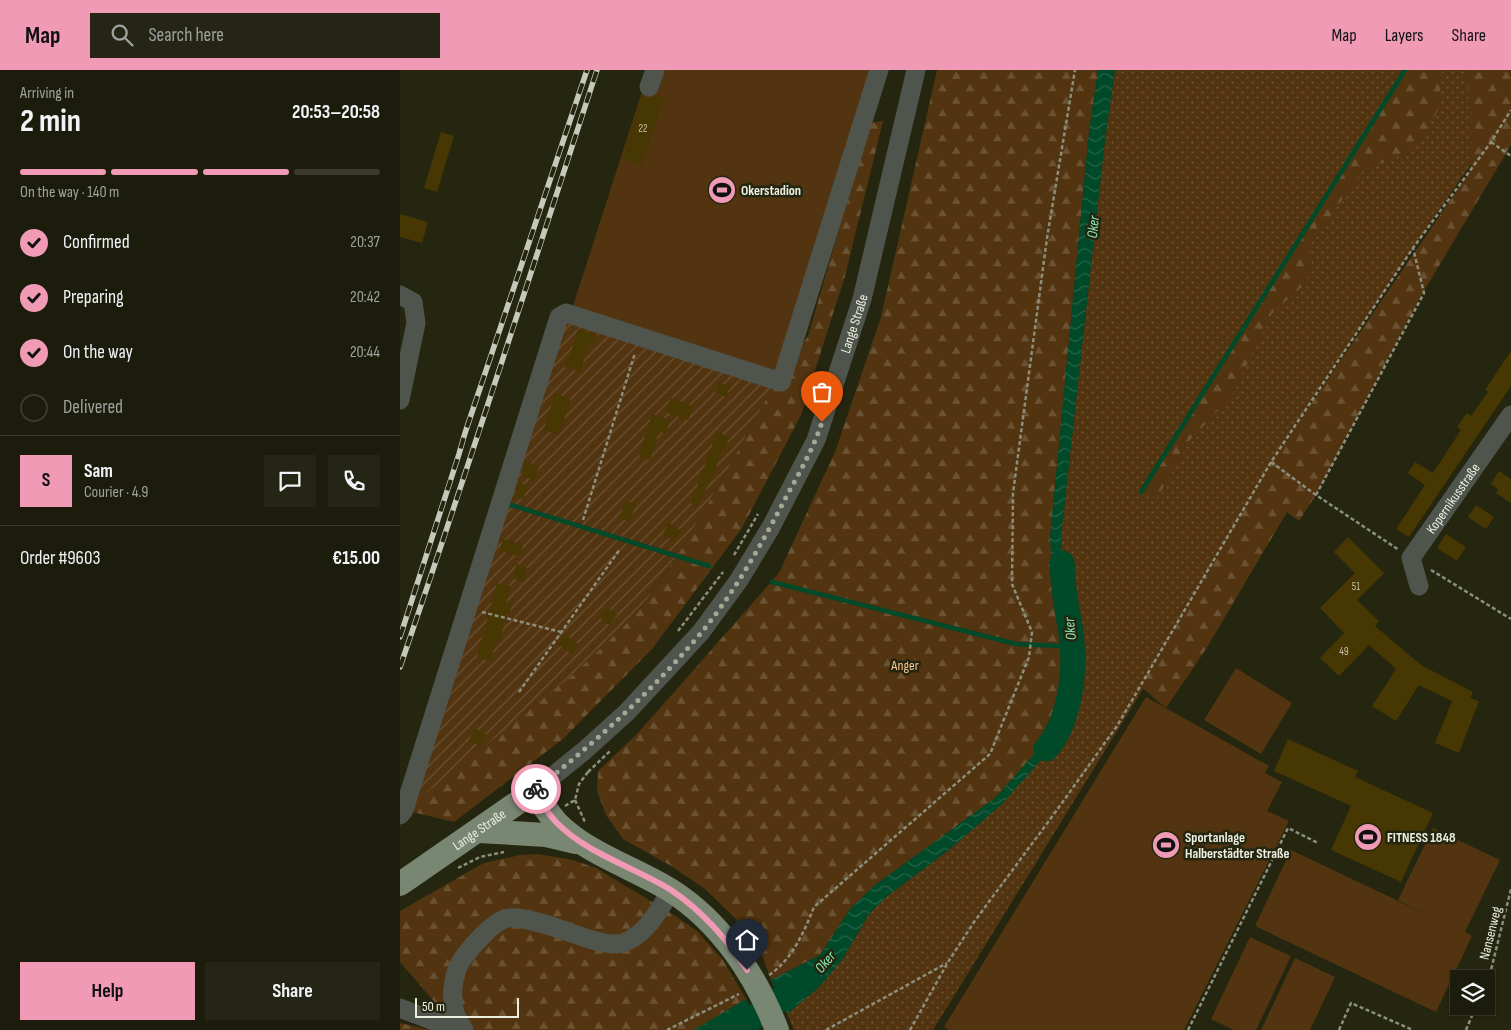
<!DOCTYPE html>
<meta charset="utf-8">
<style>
body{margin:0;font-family:"Sofia Sans Condensed",sans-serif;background:#252515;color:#f1f3f6;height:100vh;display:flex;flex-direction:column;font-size:19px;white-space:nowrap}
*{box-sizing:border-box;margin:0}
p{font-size:16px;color:#a0a19d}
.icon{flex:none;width:28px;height:28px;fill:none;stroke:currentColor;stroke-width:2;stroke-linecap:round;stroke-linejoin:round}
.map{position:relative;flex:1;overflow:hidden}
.details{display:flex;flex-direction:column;background:#1c1c0c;width:400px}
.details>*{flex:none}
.controls{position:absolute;left:1050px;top:900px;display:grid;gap:10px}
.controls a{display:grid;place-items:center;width:45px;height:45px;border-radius:0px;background:#1c1c0c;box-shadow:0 1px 4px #0004,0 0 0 1px #3a3a2d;font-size:25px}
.scale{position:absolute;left:15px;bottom:12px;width:104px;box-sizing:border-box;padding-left:5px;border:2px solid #eceee0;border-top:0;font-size:14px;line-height:18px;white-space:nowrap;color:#eceee0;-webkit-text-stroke:4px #252610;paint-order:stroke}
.pin{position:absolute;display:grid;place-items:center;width:42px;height:42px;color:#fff;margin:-51px -21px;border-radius:50% 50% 50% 0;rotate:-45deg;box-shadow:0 0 5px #0007}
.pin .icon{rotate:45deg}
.courier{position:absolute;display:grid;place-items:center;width:50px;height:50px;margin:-25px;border:4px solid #f09ab5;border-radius:50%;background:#fff;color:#222;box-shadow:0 1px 6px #0007}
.summary em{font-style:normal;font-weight:700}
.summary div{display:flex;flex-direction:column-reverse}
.summary{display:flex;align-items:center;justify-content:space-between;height:85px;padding:0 20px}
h1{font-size:32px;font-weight:700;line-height:38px}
.bar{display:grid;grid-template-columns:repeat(4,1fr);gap:8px 5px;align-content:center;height:60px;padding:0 20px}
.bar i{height:6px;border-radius:4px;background:#3a3a2d}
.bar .selected{background:#f09ab5}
.bar p{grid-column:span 4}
.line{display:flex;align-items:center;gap:12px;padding:0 20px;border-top:1px solid #3a3a2d}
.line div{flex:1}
.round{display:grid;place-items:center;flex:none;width:52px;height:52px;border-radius:0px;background:#252515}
ol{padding:0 20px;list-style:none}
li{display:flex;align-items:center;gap:15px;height:55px}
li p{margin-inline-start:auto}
li .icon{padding:5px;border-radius:50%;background:#f09ab5;color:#111;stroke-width:4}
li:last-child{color:#a0a19d}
li i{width:28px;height:28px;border:2px solid #3a3a2d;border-radius:50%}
.action{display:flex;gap:10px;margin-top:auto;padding:10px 20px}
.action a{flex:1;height:58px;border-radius:0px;background:#f09ab5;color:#111;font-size:20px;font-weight:700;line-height:58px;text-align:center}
.action a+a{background:#252515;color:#f1f3f6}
header{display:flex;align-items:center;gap:30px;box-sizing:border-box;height:70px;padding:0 25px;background:#f09ab5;color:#111}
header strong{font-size:24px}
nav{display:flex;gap:28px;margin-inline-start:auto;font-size:18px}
.search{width:350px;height:45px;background:#252515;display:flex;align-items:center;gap:12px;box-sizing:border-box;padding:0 18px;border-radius:0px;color:#a0a19d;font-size:19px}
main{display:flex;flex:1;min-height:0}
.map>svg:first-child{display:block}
</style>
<header>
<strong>Map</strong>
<div class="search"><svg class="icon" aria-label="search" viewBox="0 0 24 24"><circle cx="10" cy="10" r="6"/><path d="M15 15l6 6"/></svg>Search here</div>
<nav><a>Map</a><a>Layers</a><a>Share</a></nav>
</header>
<main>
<section class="details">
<div class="summary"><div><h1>2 min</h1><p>Arriving in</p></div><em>20:53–20:58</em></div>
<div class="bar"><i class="selected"></i><i class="selected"></i><i class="selected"></i><i></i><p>On the way · 140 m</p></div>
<ol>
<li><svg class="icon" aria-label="check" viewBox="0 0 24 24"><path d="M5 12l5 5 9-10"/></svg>Confirmed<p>20:37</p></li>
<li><svg class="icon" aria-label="check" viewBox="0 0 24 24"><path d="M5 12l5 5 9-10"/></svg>Preparing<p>20:42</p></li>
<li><svg class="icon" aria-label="check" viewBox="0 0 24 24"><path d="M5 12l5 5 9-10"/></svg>On the way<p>20:44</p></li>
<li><i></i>Delivered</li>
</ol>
<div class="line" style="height:90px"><b class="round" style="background:#f09ab5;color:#111">S</b><div><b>Sam</b><p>Courier · 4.9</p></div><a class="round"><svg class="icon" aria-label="chat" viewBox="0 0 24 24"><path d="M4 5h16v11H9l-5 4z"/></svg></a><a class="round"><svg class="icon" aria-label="phone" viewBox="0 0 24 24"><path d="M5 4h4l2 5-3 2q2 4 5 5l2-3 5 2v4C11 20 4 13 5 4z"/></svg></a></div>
<div class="line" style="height:65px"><div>Order #9603</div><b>€15.00</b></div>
<div class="action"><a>Help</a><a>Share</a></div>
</section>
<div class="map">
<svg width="1111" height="960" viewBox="0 0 1111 960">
<defs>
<pattern id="grass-dots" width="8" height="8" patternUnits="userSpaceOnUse" patternTransform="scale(1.25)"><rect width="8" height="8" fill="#523410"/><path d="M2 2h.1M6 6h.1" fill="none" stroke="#6b5232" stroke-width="1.8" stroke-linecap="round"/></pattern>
<pattern id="forest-firs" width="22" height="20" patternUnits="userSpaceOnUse" patternTransform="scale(1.25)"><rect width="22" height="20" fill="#523410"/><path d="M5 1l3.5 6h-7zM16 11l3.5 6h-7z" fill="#6b5232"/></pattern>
<pattern id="garden-furrows" width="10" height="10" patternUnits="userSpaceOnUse" patternTransform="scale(1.25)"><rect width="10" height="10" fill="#523410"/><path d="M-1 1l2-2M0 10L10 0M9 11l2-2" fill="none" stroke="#6b5232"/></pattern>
<pattern id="water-waves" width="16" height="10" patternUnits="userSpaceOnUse" patternTransform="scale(1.25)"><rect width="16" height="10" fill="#004929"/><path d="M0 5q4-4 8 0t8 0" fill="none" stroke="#256448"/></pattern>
</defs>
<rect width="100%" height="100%" fill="#252610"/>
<path fill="url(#grass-dots)" d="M 715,0 L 1111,0 L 1111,36 L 1013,178 L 871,392 L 738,627 L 533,960 L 394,960 L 387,944 L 418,918 L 442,890 L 469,844 L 486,827 L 550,779 L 672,580 L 665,529 L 661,466 L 705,69 Z"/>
<path fill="url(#forest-firs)" d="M 537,0 L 698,0 L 689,62 L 650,468 L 654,527 L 662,576 L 662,614 L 656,648 L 643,674 L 595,728 L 474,816 L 450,839 L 420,885 L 371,910 L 364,890 L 354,874 L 335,848 L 305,819 L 273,797 L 223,769 L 206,745 L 197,721 L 198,701 L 238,663 L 379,503 L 435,382 L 481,247 Z
M 1005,0 L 1042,0 L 1038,40 L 1014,80 L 963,100 L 910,175 L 911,195 L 906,213 L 872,243 L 831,327 L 790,370 L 756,430 L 741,422 Z
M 1064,0 L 1111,0 L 1111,75 L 1021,226 L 916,425 L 899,451 L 887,442 L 806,579 L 766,638 L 740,616 L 871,392 L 1071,100 L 1072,41 Z
M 483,51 L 445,206 L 401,345 L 342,458 L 252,579 L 163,669 L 54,752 L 4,740 L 235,546 L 281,480 L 331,393 L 372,318 L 408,266 L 470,53 Z
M 138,784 L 173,790 L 196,798 L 274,845 L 297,861 L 323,890 L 346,929 L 294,960 L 36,960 L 39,937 L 0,892 L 0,841 L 84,793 L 120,785 Z
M 0,953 L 30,960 L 0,960 Z"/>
<path fill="#523410" d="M 249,0 L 470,0 L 376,305 L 172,239 Z
M 836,598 L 892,633 L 861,684 L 804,650 Z
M 746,627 L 869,696 L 865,703 L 882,712 L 867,741 L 889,751 L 784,960 L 549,960 L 544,957 Z
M 1033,758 L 1100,790 L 1065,862 L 1072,866 L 1036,942 L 855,856 L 891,780 L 1032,847 L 998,830 Z
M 850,867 L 891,886 L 856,960 L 834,960 L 811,949 Z
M 895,888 L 935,907 L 910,960 L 861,960 Z"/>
<path fill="url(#garden-furrows)" d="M 159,248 L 372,318 L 331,393 L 281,480 L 235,546 L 175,603 L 52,703 L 4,740 Z"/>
<path fill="url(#water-waves)" d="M 698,0 L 715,0 L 705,69 L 661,466 L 665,529 L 672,580 L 668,621 L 662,655 L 649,681 L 601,735 L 550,779 L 486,827 L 469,844 L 442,890 L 418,918 L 387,944 L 371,910 L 420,885 L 450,839 L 474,816 L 595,728 L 643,674 L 656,648 L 662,614 L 662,576 L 654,527 L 650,468 L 689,62 Z
M 346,929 L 359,960 L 294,960 Z"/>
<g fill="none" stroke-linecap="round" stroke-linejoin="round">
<path stroke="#004929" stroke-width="4.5" d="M 741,422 L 1005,0
M 111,435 L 309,496
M 372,512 L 616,574 L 662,576 L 672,573"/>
<path stroke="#004929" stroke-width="25" d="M 646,679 C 669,653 675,606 672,573 C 671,558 667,542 665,527 C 663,516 663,504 662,493
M 319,960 L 354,947 L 408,910"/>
</g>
<path fill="#473702" d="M 242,25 L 246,28 L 252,28 L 257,25 L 264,27 L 242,95 L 222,89 Z
M 41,62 L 54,66 L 37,122 L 24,118 Z
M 0,144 L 28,152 L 22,173 L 0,167 Z
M 178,259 L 197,265 L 194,274 L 189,273 L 180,302 L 164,297 L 168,285 L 170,286 Z
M 1111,281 L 1111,316 L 1009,467 L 996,459 L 1025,415 L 1008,403 L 1015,392 L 1033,403 L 1061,360 L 1057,357 L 1067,343 L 1071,346 L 1088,322 L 1085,320 Z
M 319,313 L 330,316 L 326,327 L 315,323 Z
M 155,323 L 171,329 L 159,365 L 144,360 Z
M 270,328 L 293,336 L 288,350 L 266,342 Z
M 252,344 L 270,350 L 266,364 L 259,361 L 250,390 L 239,385 Z
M 317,362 L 329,367 L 325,380 L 322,379 L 313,407 L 312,407 L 297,436 L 291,433 Z
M 126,392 L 139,396 L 134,410 L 121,405 Z
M 1099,401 L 1111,409 L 1111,433 L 1096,423 L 1098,419 L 1091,414 Z
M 119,413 L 128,416 L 123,429 L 114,426 Z
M 226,431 L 236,434 L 229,452 L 219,448 Z
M 1076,435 L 1094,447 L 1086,459 L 1068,447 Z
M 269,453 L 280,460 L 274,471 L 263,464 Z
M 1046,464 L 1066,477 L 1057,491 L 1037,478 Z
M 948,467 L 984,503 L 957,530 L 979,551 L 975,556 L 1021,595 L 1073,622 L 1070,628 L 1079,631 L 1059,683 L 1035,673 L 1052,631 L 1019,615 L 996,651 L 972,636 L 996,599 L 969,575 L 939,606 L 920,588 L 944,563 L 920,538 L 955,503 L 934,482 Z
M 103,469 L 123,475 L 119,486 L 100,481 Z
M 117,494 L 127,498 L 124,511 L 113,508 Z
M 97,513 L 110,516 L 106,533 L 112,534 L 109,545 L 106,544 L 100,571 L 97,570 L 90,591 L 77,587 Z
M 207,537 L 217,545 L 209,555 L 199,547 Z
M 165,564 L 179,575 L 172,584 L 158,574 Z
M 74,658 L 86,664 L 80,676 L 69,671 Z
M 888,669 L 958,701 L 955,707 L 1033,743 L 1001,812 L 931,780 L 951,736 L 874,701 Z"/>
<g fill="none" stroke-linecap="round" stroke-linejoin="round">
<path stroke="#8d8f7d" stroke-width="2.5" stroke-dasharray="4 2.5" stroke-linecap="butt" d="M 1091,72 L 1111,86
M 871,392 L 916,425 L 999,480
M 916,425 L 1024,223 L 1013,178
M 183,450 L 235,283
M 334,485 L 358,444
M 1031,500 L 1111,549
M 82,542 L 161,562
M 278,561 L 323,502
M 119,622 L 220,479
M 188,702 L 210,681
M 127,704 L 137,696
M 175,730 L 185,752
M 165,736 L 175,730 L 179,714 L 188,702 L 187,701
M 58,798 L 80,787 L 104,782
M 369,905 C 392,890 404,862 414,837 L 590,684 L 629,587 L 632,562 L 612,514 L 613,423 L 647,168 L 675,0
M 1086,911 L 1091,900 L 1111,819
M 267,960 L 339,924
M 426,960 L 547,893
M 510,960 L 548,892 L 574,852 L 654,744 L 717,656 L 871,392 L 1013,178 L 1091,72 L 1111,40
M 788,960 L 888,758 L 918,773
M 939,960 L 951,933 L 1013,960
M 1066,960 L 1076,936"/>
<g stroke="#4f554c" stroke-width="19">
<path d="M 249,17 L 255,0"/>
<path d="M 0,225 L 13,232 L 16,253 L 0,330"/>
<path id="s1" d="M 1019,516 L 1011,488 L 1111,345"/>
<path id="s2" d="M 133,722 L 184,681 L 227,642 L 301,562 L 339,510 L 371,457 L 416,370 L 462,229 L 516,0"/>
<path d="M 0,745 L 4,740 L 159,247 L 166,243 L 381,312 L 479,0"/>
<path d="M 0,938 L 57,960"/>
<path d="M 64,960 C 61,955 57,949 55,943 C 50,926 53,902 63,888 C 72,876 93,851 108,848 C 126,845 170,863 189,869 C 199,872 213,876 223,873 C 246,865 259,840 271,821"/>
</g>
<g stroke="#798672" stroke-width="24">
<path d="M 79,761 L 146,765 L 176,772"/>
<path id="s3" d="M 0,814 L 133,722 C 141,732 148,743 156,752 C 187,784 233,797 270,820 C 321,852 356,906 377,960"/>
</g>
<defs>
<path id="rail" d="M 0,567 L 59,384 L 65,363 L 187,0
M 0,597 C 68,399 132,199 197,0"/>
</defs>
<use href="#rail" stroke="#c6c8b9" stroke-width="5.5"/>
<use href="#rail" stroke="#252610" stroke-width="4" stroke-dasharray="11" stroke-linecap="butt"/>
</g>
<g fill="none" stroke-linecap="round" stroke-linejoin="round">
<path stroke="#a6a897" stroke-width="5" stroke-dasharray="0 9" d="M 136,719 C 196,672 252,621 301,563 C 334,523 360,477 384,431 C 398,405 413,380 422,352"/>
<path stroke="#f09ab5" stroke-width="6" d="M 136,719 L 133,722 C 141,732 148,743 156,752 C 187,784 234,797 271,820 C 301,840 328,870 347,900"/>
</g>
<defs>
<symbol id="stadium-disc" viewBox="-11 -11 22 22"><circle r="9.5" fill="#f09ab5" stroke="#252610"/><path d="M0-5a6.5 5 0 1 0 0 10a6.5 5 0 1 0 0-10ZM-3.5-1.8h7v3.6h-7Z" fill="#111"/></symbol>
</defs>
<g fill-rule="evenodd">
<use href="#stadium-disc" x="306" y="104" width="32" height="32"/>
<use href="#stadium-disc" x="952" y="751" width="32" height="32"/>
<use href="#stadium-disc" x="750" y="759" width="32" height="32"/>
</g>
<g text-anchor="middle" stroke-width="5" stroke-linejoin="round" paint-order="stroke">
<g font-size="11" fill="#c3c0a8">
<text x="243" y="62">22</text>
<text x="956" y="520">51</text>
<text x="944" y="585">49</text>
</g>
<g font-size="14" font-weight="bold" fill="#eceee0" stroke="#252610" text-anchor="start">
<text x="341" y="125">Okerstadion</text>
<text x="785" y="772">Sportanlage<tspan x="785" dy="16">Halberstädter Straße</tspan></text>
<text x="987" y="772">FITNESS 1848</text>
</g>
<g font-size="14" fill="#eceee0" stroke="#252610">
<text dy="5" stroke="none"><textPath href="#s2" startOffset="579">Lange Straße</textPath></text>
<text dy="5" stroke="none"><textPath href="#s1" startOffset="102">Kopernikusstraße</textPath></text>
<text dy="5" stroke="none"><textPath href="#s3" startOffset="96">Lange Straße</textPath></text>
<text transform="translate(1090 863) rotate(-76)" y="5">Nansenweg</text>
</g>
<g font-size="14" fill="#f9c48d" stroke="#252610">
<text x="505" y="600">Anger</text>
</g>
<g font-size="15" font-style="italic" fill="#89e4af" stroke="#252610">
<text transform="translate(693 157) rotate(-84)" y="5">Oker</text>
<text transform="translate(670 559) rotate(-95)" y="5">Oker</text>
<text transform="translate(425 892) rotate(-50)" y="5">Oker</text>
</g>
</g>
</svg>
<div class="controls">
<a><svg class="icon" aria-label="layers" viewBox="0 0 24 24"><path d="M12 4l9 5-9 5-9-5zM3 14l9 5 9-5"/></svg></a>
</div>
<div class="scale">50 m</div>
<div class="pin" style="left:422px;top:352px;background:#ea580c"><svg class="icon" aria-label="bag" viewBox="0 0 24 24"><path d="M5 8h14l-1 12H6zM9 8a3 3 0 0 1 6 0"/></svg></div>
<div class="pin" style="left:347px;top:900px;background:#1f2937"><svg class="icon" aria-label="home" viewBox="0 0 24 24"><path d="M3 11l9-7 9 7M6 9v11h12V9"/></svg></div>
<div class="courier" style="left:136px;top:719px"><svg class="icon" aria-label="bike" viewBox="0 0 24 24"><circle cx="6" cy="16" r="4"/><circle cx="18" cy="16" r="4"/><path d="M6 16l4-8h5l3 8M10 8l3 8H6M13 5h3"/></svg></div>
</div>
</main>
